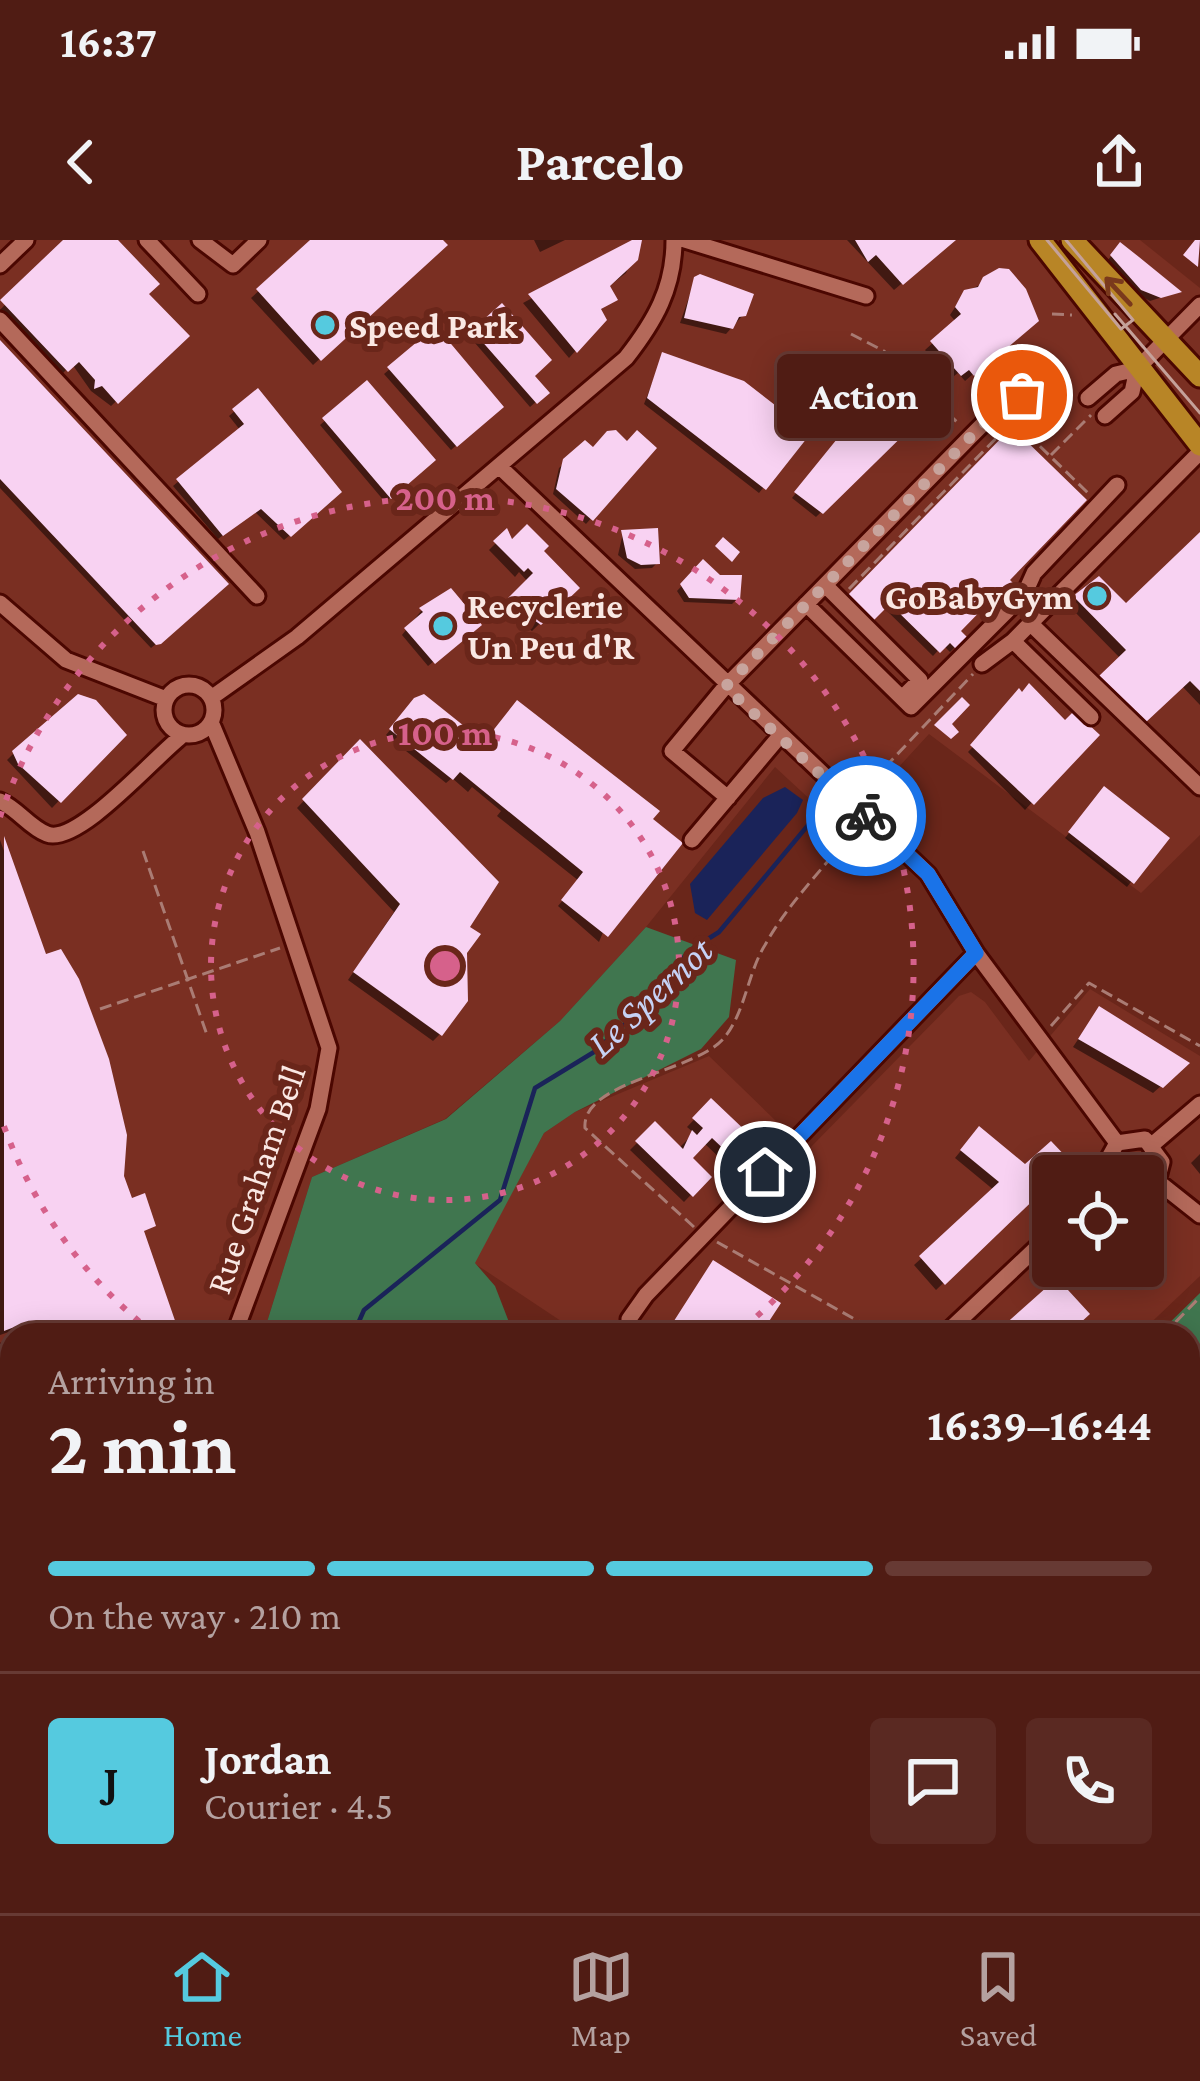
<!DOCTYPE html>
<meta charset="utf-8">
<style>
body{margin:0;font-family:"Crimson Pro",serif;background:#5a2922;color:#f1f3f6;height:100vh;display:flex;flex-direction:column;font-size:45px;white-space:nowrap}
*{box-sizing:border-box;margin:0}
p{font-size:39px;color:#b4a1a0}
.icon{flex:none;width:66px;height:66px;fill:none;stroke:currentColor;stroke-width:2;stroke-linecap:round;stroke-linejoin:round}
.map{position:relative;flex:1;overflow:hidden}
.sheet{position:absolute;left:0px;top:1083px;width:1200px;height:591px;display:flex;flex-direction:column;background:#501c14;border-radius:36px 36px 0 0;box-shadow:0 6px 30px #0003,0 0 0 3px #673a34}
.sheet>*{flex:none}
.controls{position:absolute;left:1032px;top:915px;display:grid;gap:24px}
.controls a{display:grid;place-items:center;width:132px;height:132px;border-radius:12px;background:#501c14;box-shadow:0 6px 30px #0003,0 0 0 3px #673a34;font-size:60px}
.pin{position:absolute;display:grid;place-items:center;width:102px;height:102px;color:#fff;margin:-51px;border:6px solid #fff;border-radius:50%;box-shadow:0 3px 12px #0007}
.courier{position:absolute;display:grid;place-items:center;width:120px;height:120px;margin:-60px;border:9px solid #1a73e8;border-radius:50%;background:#fff;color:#222;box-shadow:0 3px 15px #0007}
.bubble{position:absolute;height:84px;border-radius:12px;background:#501c14;box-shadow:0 6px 30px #0003,0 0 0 3px #673a34;font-size:39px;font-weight:700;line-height:84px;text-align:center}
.headline em{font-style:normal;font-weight:700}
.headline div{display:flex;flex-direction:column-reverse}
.headline{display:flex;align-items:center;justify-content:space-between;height:204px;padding:0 48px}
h1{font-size:78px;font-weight:700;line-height:90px}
.bar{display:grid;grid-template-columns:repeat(4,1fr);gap:18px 12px;align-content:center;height:144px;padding:0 48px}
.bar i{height:15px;border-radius:9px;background:#673a34}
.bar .active{background:#55cadf}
.bar p{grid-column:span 4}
.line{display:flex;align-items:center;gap:30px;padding:0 48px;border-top:3px solid #673a34}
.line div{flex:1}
.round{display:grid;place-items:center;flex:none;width:126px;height:126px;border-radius:12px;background:#5a2922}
.status{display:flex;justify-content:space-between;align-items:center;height:84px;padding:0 60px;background:#501c14;direction:ltr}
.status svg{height:33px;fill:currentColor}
header{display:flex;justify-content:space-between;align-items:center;height:156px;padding:0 48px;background:#501c14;font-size:54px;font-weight:700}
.menu{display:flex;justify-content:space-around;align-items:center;height:168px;border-top:3px solid #673a34;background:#501c14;font-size:33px;color:#b4a1a0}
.menu a{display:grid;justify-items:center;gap:6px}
.menu .active{color:#55cadf}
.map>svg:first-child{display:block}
</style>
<div class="status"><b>16:37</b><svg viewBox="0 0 49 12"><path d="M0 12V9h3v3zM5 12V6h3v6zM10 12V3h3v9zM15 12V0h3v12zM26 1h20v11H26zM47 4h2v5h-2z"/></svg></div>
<header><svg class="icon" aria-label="back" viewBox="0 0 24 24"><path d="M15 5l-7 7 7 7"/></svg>Parcelo<svg class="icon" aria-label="share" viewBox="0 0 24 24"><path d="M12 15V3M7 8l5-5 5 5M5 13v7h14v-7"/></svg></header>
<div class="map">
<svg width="1200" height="1673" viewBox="0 0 1200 1673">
<rect width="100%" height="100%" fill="#6a261a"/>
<path fill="#7a2f22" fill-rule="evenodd" d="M 0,0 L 1140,0 L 1200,48 L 1200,595 L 1141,653 L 929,494 L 842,589 L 775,527 L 646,687 L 560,781 L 445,879 L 312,937 L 263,1095 L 12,1095 L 12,1311 L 0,1279 Z
M 1090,749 L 1200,816 L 1200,1036 L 1138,1095 L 582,1095 L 474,1023 L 544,893 L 575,872 L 709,816 L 807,911 L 959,756 L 971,752 L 985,762 L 1029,821 ZM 1053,936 L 1143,936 L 1143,1026 L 1053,1026 Z"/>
<path fill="#40764f" d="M 646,687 L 736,720 L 729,777 L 701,809 L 575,872 L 544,893 L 475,1023 L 495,1046 L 514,1095 L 263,1095 L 312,937 L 446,879 L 560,781 Z
M 1200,1053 L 1200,1598 L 1188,1608 L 1188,1095 L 1157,1095 Z
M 0,1161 L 12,1220 L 12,1362 L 4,1361 L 0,1348 Z"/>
<path fill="#1a2359" d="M 785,547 L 803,560 L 797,573 L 707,680 L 695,673 L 690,644 L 763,558 Z"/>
<path fill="#0007" d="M 67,0 L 114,0 L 145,54 L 186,96 L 111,166 L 91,151 L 72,124 L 61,135 L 0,70 Z
M 314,0 L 439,0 L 444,5 L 313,125 L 251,58 Z
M 534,0 L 565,0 L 540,12 Z
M 639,0 L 626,33 L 608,47 L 614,59 L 599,71 L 604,79 L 569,118 L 523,63 Z
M 847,0 L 953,0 L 894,50 Z
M 1120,6 L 1178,52 L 1150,61 L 1135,53 L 1107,21 Z
M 1007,32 L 1036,79 L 965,141 L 958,133 L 950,139 L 925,110 L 956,82 L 950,75 L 965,52 Z
M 695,40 L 743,75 L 726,94 L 680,83 Z
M 502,68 L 531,136 L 546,153 L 530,167 L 469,96 Z
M 435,90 L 500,167 L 451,210 L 384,134 Z
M 0,106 L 226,346 L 151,408 L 0,248 Z
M 663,115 L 807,193 L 759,253 L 644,164 Z
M 878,124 L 924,171 L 816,277 L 792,258 L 847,190 L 830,172 Z
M 367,144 L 432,220 L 385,262 L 320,185 Z
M 257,152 L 332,261 L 284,300 L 254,271 L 218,299 L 173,246 L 240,190 L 229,176 Z
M 1012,192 L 1006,340 L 1012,346 L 996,362 L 991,357 L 957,391 L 964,398 L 950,412 L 943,405 L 933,416 L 883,367 L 866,384 L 845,363 Z
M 585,204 L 593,211 L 628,204 L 653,208 L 586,284 L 553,254 L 559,228 Z
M 527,288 L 540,311 L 576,348 L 532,391 L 501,369 L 528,342 L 519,332 L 515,337 L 489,310 L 506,293 L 509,301 Z
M 623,293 L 657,323 L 652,328 L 635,329 L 618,315 Z
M 1200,296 L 1200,465 L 1181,445 L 1136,488 L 1095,445 L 1121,419 L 1068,365 L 1099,340 L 1126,368 Z
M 703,323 L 737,359 L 732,364 L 684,362 L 677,351 Z
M 450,352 L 478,385 L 428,426 L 402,395 L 421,371 Z
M 1029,448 L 1065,484 L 1095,495 L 1025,570 L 968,512 Z
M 409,467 L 649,580 L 599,702 L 558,666 L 579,641 L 497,576 L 501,571 L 472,547 L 468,552 L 452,538 L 446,543 L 386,495 Z
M 123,494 L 52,568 L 7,520 L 14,513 Z
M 359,503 L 466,688 L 464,712 L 440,794 L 433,801 L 348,740 L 394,672 L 297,568 Z
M 1099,555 L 1166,598 L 1127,647 L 1065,598 Z
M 0,600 L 44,718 L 177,1095 L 26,1095 L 23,1087 L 0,1095 Z
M 1093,777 L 1186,824 L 1153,853 L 1073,807 Z
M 711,862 L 747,896 L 723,921 L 704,903 L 689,918 L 708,937 L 684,962 L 630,910 L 655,885 L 679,908 L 694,893 L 687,887 Z
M 972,897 L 1025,928 L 1053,938 L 936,1050 L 914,1025 L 995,951 L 955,918 Z
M 1200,914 L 1200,934 L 1191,923 Z
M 970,1662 L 1009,1662 L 1018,1673 L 979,1673 Z"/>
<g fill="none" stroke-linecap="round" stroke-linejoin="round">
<path stroke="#1a2359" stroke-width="4.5" d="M 353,1095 L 364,1070 L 500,960 L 535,848 L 594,812 L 649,762 L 689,711 L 719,692 L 819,572
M 204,1662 L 206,1673"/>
</g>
<path fill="#f8d2f2" d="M 63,0 L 118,0 L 160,44 L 149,54 L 190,96 L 118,164 L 102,146 L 94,149 L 95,140 L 79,122 L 68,132 L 0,60 Z
M 310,0 L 443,0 L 448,5 L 321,121 L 256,49 Z
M 632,0 L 642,0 L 638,20 L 610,46 L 618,60 L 601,69 L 607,80 L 577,113 L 528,54 Z
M 855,0 L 956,0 L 903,45 L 876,15 L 868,22 Z
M 1195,0 L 1200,0 L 1198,27 L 1183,15 Z
M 1120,2 L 1139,17 L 1182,52 L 1161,58 L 1141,50 L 1110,15 Z
M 999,28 L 1009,29 L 1026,49 L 1039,81 L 974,136 L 969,130 L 961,136 L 930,101 L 961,74 L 955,67 L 964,50 L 978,47 L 983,37 Z
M 700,34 L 754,54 L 746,76 L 739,77 L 733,89 L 684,78 L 694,37 Z
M 502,63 L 552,120 L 535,136 L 550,153 L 537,164 L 472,90 Z
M 436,86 L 504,167 L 457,207 L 387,127 Z
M 0,100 L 229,344 L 161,404 L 156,405 L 0,239 Z
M 662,112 L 744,141 L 811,193 L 766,250 L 647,158 Z
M 878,120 L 928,171 L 823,274 L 794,252 L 850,183 L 832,166 Z
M 367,140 L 436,220 L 391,259 L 322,178 Z
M 258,148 L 342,252 L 291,297 L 261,269 L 223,296 L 176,239 L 244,184 L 232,169 Z
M 1012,187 L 1087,260 L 1010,340 L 1016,346 L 1003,359 L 997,354 L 961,391 L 968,398 L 957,410 L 950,403 L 940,413 L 890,364 L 873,381 L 847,356 Z
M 616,190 L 627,201 L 637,190 L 657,208 L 593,281 L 556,249 L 563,219 L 585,200 L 593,207 L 607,191 Z
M 527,284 L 549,306 L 544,311 L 580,348 L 541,385 L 506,360 L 533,333 L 528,328 L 524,332 L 493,301 L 507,288 L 512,299 Z
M 658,288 L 660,324 L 641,325 L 627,318 L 621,290 Z
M 1200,292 L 1200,451 L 1190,441 L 1145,483 L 1099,436 L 1126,410 L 1073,356 L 1099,336 L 1126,363 Z
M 723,297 L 740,312 L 732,322 L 715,306 Z
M 703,319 L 720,335 L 742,335 L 740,360 L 689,358 L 680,344 Z
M 451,348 L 482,385 L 435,424 L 404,388 L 423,372 L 419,368 Z
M 1029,443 L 1065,480 L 1074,471 L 1100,495 L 1034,565 L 970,505 L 1019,448 L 1022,452 Z
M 78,454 L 96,460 L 127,495 L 61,563 L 18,524 L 12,511 Z
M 424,454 L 484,502 L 517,460 L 660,571 L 653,579 L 683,603 L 608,697 L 561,660 L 583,632 L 460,532 L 453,540 L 389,489 L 414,458 Z
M 962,457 L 970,465 L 952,484 L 959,492 L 951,499 L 934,485 Z
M 360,499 L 499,642 L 470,687 L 481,694 L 467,713 L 468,761 L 442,796 L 353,732 L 400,664 L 302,559 Z
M 1104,546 L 1170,598 L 1134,644 L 1068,592 Z
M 4,596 L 46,714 L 61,709 L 79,739 L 109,819 L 127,895 L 124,936 L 132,958 L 145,953 L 156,986 L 144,991 L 180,1095 L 35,1095 L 30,1081 L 4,1091 Z
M 1099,766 L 1190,823 L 1163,848 L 1078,799 Z
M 711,858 L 751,896 L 732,917 L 712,898 L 693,918 L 712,937 L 693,957 L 635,901 L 655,881 L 683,909 L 692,890 L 697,895 L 703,888 L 692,878 Z
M 979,886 L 1025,924 L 1051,901 L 1072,923 L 945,1045 L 919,1016 L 999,942 L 960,910 Z
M 713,1020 L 781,1063 L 760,1095 L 665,1095 Z
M 1057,1038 L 1090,1074 L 1067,1095 L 993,1095 Z
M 922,1662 L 954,1662 L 956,1665 L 947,1673 L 915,1673 Z
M 983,1662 L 1014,1662 L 1020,1673 L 992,1673 Z"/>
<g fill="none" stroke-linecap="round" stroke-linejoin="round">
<defs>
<path id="minor" d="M 147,0 L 198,54
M 200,0 L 233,25 L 259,0
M 685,0 L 866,56
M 0,25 L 26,0
M 0,80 L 257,356
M 1137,129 L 1200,65
M 1088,158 L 1116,134 L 1137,129
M 1105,176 L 1132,152 L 1137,129
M 501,228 L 928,634 L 976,713 L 1117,903
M 825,345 L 920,440 L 902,458
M 0,363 L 66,420 L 166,459
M 806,364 L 911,467 L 1025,353 L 1034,333 L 1117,245
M 1030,383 L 1200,547
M 1013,401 L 1091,477
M 982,424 L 1013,401 L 1200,212
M164 470a25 25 0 1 1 50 0a25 25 0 1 1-50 0Z
M 211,458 L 297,397 L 626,118 C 655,81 674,48 674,0
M 211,482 L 257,592 L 329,808 L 318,869 L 234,1095
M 728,558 L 672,511 L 725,447 L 971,196 L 1001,166 L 1026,154
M 0,561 C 18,569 29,587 47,594 C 78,606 156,515 183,495
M 692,600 L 779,497
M 1153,904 L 1200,864
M 1110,936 L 1107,921 L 1117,903 L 1145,899 L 1162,922 L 1157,941 L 1143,950
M 1157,941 L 1200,975
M 633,1095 L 629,1079 L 646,1055 L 976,713
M 944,1095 L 1053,992
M 0,1113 L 12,1125
M 0,1375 L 12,1376
M 1188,1626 L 1200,1615
M 168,1662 L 171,1673
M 1173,1662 L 1186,1673
M 1136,1673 L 1148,1662"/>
<path id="major" d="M 1040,0 L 1200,205
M 1072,0 L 1200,136"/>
<path id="highway" d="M 0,1397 L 12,1431
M 0,1473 L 12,1508
M 1,1605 L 12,1632
M 26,1662 L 31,1673
M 64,1662 L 68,1673
M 94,1662 L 98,1673
M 136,1662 L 139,1673"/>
</defs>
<use href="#minor" stroke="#4b0701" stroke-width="21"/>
<use href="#major" stroke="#4b0701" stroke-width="27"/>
<use href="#highway" stroke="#4b0701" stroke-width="30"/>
<path stroke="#aa7c74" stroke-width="3" stroke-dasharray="12 6" stroke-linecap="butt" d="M 1052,74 L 1072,75
M 851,94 L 884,111 L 959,184
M 1051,215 L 1091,175
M 849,349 L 1010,184 L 1016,183 L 1089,254
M 869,558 L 873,540 L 973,434
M 143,611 L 207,795
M 100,769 L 280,708
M 1051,786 L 1089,743 L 1200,806
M 694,987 L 585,888 C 581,841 696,832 724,798 C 745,773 748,732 765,705 C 788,663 826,626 855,588
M 717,1002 L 883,1095
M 1163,1095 L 1200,1057
M 1099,1662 L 1121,1672"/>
<use href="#minor" stroke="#b4695a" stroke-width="15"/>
<use href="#major" stroke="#b88526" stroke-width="21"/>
<use href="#highway" stroke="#bb9703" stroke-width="24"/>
<path stroke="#c5a19a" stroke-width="3" d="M 1047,0 L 1121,89 L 1133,80 L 1066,0
M 1115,74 L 1200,173"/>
</g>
<defs><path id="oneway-shaft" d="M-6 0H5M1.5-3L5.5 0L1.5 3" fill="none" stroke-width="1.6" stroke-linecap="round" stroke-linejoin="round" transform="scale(3)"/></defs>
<use stroke="#7a391c" href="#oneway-shaft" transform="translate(1118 51) rotate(-133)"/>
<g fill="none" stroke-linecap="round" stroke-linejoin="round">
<path stroke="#c8a49d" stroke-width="12" stroke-dasharray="0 21.6" d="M 866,576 L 725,447 L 1001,166 L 1022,155"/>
<path stroke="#1a73e8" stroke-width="15" d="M 765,932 L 976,713 L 928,634 L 866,576"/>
</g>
<g fill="none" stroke="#d6618b" stroke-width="6" stroke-dasharray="6 12">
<circle cx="445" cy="726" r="234"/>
<path d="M153 1093A469 469 0 0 1 0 875M0 577A469 469 0 1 1 737 1093"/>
</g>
<g fill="#55cadf" stroke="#6a261a" stroke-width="4.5">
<circle cx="325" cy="85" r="12"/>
<circle cx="1097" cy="356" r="12"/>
<circle cx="443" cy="386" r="12"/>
</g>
<g text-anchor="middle" stroke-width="12" stroke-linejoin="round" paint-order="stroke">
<g font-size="36" font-weight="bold" fill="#fae8e4" stroke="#6a261a" text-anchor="start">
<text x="349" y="98">Speed Park</text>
<text x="1073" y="369" text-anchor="end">GoBabyGym</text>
<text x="467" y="378">Recyclerie<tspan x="467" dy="41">Un Peu d'R</tspan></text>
</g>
<g font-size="36" fill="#fae8e4" stroke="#6a261a">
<text transform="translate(255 939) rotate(-71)" y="13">Rue Graham Bell</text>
</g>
<g font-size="39" font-style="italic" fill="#c6d2f5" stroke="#6a261a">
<text transform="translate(649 756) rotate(-43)" y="14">Le Spernot</text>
</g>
</g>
<circle cx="445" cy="726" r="18" fill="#d6618b" stroke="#6a261a" stroke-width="6"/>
<g font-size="36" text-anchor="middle" font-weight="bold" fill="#d6618b" stroke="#6a261a" stroke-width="12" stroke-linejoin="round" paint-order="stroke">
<text x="445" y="270">200 m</text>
<text x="445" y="505">100 m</text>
</g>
</svg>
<div class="controls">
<a><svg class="icon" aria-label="locate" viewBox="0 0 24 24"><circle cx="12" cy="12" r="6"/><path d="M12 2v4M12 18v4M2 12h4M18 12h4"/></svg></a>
</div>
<div class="pin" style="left:1022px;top:155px;background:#ea580c"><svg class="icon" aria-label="bag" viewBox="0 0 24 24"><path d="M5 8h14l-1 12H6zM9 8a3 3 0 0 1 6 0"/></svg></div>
<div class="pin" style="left:765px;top:932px;background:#1f2937"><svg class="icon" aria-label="home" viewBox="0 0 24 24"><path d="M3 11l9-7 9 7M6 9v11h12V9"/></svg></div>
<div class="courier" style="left:866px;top:576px"><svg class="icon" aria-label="bike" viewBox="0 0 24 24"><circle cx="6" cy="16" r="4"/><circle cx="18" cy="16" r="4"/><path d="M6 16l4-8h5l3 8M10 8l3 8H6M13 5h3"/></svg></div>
<div class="bubble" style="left:777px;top:114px;width:174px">Action</div>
<section class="sheet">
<div class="headline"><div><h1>2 min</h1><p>Arriving in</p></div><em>16:39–16:44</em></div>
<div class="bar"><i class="active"></i><i class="active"></i><i class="active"></i><i></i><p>On the way · 210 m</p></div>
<div class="line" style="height:216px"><b class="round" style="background:#55cadf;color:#111">J</b><div><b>Jordan</b><p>Courier · 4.5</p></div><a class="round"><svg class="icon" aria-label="chat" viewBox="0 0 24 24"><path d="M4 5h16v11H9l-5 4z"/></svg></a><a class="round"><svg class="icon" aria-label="phone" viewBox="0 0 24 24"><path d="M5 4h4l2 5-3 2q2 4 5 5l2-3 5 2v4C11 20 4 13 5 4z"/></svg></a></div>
</section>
</div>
<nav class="menu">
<a class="active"><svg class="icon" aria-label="home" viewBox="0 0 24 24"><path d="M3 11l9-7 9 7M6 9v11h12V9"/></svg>Home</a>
<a><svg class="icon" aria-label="map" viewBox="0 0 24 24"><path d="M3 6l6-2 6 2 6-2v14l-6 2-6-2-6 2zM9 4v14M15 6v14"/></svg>Map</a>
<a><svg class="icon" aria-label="saved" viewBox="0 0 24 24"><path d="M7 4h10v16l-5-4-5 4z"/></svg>Saved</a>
</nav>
